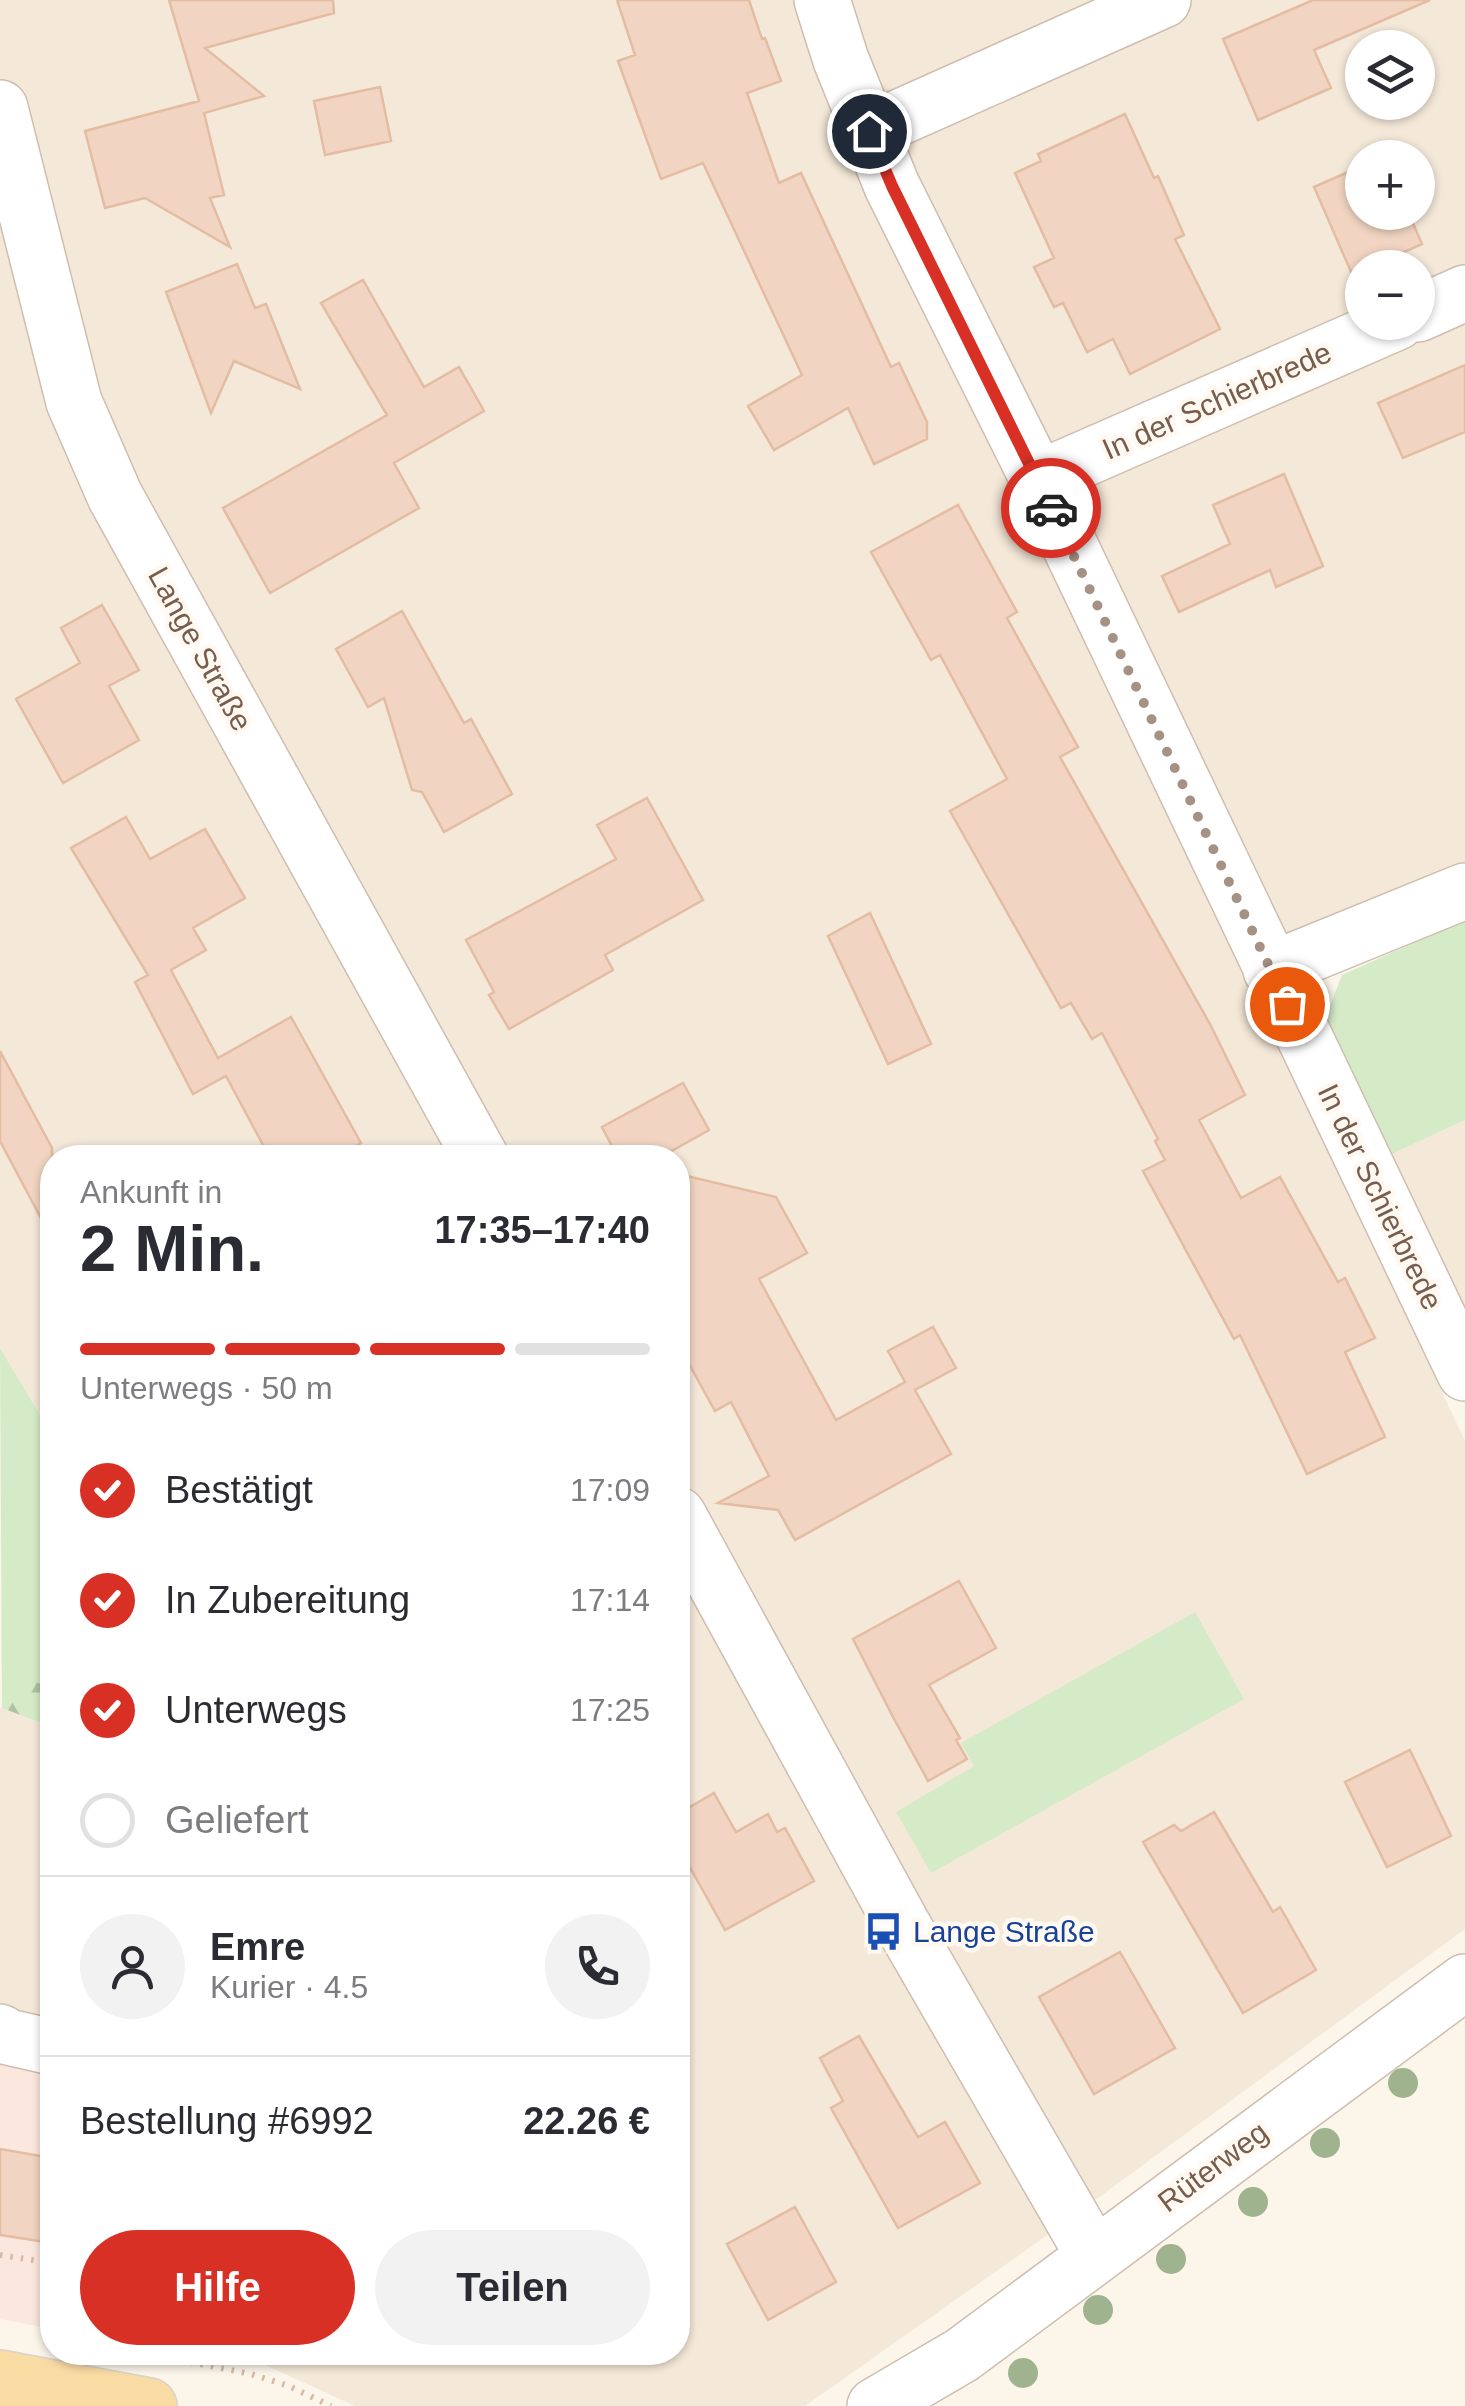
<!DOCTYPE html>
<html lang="de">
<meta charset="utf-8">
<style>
body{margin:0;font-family:Arial,sans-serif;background:#f2f2f3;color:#2b2b33;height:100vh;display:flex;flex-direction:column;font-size:38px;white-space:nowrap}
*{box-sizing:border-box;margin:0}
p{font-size:32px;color:#7c7c81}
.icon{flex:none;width:55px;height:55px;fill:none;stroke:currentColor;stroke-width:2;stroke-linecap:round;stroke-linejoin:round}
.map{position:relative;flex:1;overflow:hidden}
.panel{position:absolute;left:40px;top:1145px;width:650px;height:1220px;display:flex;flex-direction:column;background:#fff;border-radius:40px;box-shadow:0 2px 8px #0004}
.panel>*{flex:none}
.controls{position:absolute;left:1345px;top:30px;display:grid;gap:20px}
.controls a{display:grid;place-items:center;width:90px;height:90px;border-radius:50%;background:#fff;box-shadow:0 2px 8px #0004;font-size:50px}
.pin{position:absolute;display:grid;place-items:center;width:85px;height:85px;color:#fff;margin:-42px;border:5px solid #fff;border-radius:50%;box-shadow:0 2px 10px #0007}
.courier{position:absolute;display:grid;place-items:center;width:100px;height:100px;margin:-50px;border:8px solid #d93025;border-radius:50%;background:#fff;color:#222;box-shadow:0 2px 12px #0007}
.head em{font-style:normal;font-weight:700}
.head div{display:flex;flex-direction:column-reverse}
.head{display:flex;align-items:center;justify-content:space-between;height:170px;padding:0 40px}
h1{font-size:65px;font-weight:700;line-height:75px}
.bar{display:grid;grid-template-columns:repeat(4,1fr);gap:15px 10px;align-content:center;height:120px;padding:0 40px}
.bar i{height:12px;border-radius:8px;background:#e1e1e2}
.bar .selected{background:#d93025}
.bar p{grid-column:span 4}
.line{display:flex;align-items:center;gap:25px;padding:0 40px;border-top:2px solid #e1e1e2}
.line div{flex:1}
.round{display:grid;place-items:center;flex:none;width:105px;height:105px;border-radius:52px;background:#f2f2f3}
ol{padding:0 40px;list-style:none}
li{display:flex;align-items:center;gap:30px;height:110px}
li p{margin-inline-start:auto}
li .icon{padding:10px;border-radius:50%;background:#d93025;color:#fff;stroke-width:4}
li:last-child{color:#7c7c81}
li i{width:55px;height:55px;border:5px solid #e1e1e2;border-radius:50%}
.button{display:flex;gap:20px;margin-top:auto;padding:20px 40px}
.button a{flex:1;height:115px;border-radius:60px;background:#d93025;color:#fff;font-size:40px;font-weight:700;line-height:115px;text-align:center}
.button a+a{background:#f2f2f3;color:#2b2b33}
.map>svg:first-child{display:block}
</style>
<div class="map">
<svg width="1465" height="2406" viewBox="0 0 1465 2406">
<defs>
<pattern id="forest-firs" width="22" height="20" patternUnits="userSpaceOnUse" patternTransform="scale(2.5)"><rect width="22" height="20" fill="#d5ebc8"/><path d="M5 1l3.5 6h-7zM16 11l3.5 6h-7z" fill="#b2c2a5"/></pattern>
</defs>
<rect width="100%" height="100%" fill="#fcf5ea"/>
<path fill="#f4e8d8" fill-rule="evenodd" d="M 0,0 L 1465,0 L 1465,874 L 1240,965 L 1465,1441 L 1465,1929 L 1046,2236 L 805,2406 L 355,2406 L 261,2363 L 184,2353 L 678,2352 L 678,1158 L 52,1158 L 52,1435 L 0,1348 ZM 1362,48 L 1418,48 L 1418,102 L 1362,102 ZM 1362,158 L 1418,158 L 1418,212 L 1362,212 ZM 1362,268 L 1418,268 L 1418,322 L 1362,322 Z
M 1465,1120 L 1465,1313 L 1390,1155 Z
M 0,1707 L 52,1727 L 52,2068 L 0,2057 Z"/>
<path fill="#fce7de" d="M 0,2057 L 52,2068 L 52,2329 L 0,2319 Z"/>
<path fill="#d5ebc8" d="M 1465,920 L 1465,1120 L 1390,1155 L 1326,1016 L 1342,975 Z
M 0,1348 L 52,1435 L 52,1690 L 22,1676 L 2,1708 Z
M 1195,1612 L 1244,1699 L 931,1873 L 896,1812 L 974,1766 L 961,1743 Z"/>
<path fill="url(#forest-firs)" d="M 22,1675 L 52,1690 L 52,1727 L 2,1708 Z"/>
<path fill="#f1d5c2" stroke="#e4bca2" stroke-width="2.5" d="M 169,0 L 333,0 L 334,13 L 205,48 L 264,96 L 204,113 L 224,195 L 210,198 L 230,247 L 145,198 L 105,208 L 85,131 L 199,101 Z
M 617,0 L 749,0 L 762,39 L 765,38 L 781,81 L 747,93 L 779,183 L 801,173 L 891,367 L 899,363 L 927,422 L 927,439 L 874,464 L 848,408 L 774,450 L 748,406 L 802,375 L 703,163 L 661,179 L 618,61 L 635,55 Z
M 1313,0 L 1430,0 L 1314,50 L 1331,88 L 1258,120 L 1223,39 Z
M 380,87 L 391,141 L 325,155 L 314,101 Z
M 1125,114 L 1154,178 L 1158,176 L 1184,235 L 1175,239 L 1220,329 L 1130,374 L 1113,339 L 1087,352 L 1063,303 L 1054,307 L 1034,267 L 1054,258 L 1015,173 L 1041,161 L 1038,154 Z
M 1362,166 L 1362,212 L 1408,212 L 1422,244 L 1368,268 L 1362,268 L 1362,270 L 1352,274 L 1314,187 Z
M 237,264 L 255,308 L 266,304 L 300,389 L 234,361 L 211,413 L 166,292 Z
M 363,280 L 424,387 L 459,367 L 484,411 L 394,463 L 419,508 L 270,593 L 223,508 L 387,415 L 321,303 Z
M 1465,365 L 1465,432 L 1403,458 L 1378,403 Z
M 1284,474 L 1323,566 L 1276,587 L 1270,570 L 1179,612 L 1162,576 L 1230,544 L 1213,505 Z
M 958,505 L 1017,612 L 1007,618 L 1078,747 L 1060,757 L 1211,1026 L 1245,1095 L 1199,1120 L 1241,1198 L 1280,1177 L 1338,1282 L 1345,1278 L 1375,1338 L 1345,1352 L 1385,1437 L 1307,1474 L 1240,1335 L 1234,1339 L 1143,1171 L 1165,1160 L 1155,1141 L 1158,1139 L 1102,1033 L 1092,1039 L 1071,1003 L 1061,1008 L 950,811 L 1007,779 L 940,655 L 931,660 L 871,552 Z
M 102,605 L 139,670 L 109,686 L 139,740 L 63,783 L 16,699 L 80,663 L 61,628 Z
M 402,611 L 464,723 L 471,719 L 512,794 L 444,832 L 422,792 L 412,790 L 384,698 L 368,707 L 336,649 Z
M 647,798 L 703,900 L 605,955 L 613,970 L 509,1029 L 489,995 L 494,992 L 466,940 L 616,859 L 597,825 Z
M 126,817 L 150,859 L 205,829 L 245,898 L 193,928 L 206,950 L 171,970 L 218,1058 L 291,1017 L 361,1143 L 334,1158 L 270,1158 L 226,1076 L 193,1094 L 135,982 L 148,975 L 71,848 Z
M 870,913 L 931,1044 L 888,1064 L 828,936 Z
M 0,1051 L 52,1148 L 52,1239 L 0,1141 Z
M 683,1083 L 709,1130 L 659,1158 L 618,1158 L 602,1127 Z
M 678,1174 L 776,1197 L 807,1253 L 759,1279 L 836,1420 L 905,1382 L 888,1351 L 933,1327 L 956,1368 L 915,1390 L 951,1454 L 795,1540 L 778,1510 L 718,1503 L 769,1476 L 731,1402 L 715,1411 L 678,1344 Z
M 959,1581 L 996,1648 L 929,1685 L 960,1738 L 956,1740 L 967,1759 L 928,1781 L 893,1717 L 853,1639 Z
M 1410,1750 L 1451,1836 L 1387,1867 L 1345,1782 Z
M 714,1793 L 736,1832 L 768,1814 L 777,1832 L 785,1828 L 814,1881 L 725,1930 L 678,1846 L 678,1814 Z
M 1214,1812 L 1273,1912 L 1280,1907 L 1316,1970 L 1243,2013 L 1143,1842 L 1174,1825 L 1181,1831 Z
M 1120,1952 L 1175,2048 L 1094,2094 L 1039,1997 Z
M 859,2036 L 918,2137 L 945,2122 L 980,2183 L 898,2228 L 831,2108 L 843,2101 L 820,2058 Z
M 0,2149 L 52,2158 L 52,2243 L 0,2235 Z
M 795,2207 L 836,2282 L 768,2320 L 727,2244 Z"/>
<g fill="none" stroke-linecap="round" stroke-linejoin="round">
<defs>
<path id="minor" d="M 822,0 L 841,60 L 892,186 L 1038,479 L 1465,1373
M 0,108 L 74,402 L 115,496 L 481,1158
M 869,131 L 1163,0
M 1418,314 L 1465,293
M 1038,479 L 1397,322
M 1271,970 L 1465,891
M 678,1515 L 902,1924 L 1094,2256
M 0,2032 L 8,2037 L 52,2047
M 875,2406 L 962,2355 L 1465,1982"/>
<path id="major" d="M 0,2378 L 149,2406"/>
</defs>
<use href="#minor" stroke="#cfbeaf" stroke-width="58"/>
<use href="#major" stroke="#d9d2cd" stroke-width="58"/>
<path stroke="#d7b9a4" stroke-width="6" stroke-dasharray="2.5 8" stroke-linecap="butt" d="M 0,2255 L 52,2263
M 180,2360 L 251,2374 L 289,2386 L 331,2406"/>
<use href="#minor" stroke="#fff" stroke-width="55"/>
<use href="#major" stroke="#f9dba4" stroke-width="55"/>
</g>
<g fill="#a0b38f">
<circle cx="1403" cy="2083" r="15"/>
<circle cx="1325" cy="2143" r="15"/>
<circle cx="1253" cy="2202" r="15"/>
<circle cx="1171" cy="2259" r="15"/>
<circle cx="1098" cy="2310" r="15"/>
<circle cx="1023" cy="2373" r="15"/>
</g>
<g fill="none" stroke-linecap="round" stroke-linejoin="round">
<path stroke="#a69284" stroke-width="10" stroke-dasharray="0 18" d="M 1051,508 L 1287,1004"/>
<path stroke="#d93025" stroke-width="12" d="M 869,131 L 892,186 L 1051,508"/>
</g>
<defs>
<symbol id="bus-bare" viewBox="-9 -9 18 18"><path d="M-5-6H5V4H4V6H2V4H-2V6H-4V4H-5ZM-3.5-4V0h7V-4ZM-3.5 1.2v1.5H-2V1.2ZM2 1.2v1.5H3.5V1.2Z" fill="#1a4fb4" stroke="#fff9f1" stroke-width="2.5" paint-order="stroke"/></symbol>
</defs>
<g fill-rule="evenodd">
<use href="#bus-bare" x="856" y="1904" width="55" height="55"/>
</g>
<g text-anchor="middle" stroke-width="9" stroke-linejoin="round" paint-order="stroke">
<g font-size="30" fill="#775d4d" stroke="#fff9f1">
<text transform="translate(1217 401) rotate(-24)" y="10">In der Schierbrede</text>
<text transform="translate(200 649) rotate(61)" y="10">Lange Straße</text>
<text transform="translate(1380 1197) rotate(64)" y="10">In der Schierbrede</text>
<text transform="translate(1213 2167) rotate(-37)" y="10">Rüterweg</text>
</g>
<g font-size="30" fill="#164399" stroke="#fff9f1" text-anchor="start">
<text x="913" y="1942">Lange Straße</text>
</g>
</g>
</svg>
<div class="controls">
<a><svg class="icon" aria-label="layers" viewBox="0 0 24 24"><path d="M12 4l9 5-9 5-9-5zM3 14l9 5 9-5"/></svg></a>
<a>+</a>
<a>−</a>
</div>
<div class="pin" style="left:1287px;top:1004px;background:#ea580c"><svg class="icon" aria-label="bag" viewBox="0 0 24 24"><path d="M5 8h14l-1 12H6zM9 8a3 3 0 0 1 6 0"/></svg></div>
<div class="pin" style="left:869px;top:131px;background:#1f2937"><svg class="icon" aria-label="home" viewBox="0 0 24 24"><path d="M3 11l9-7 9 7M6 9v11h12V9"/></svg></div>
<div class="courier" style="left:1051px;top:508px"><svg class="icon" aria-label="car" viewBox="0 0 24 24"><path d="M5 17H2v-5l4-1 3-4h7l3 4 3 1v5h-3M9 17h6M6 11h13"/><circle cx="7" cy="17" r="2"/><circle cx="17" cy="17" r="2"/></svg></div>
<section class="panel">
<div class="head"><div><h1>2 Min.</h1><p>Ankunft in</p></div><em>17:35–17:40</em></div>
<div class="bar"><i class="selected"></i><i class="selected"></i><i class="selected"></i><i></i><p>Unterwegs · 50 m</p></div>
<ol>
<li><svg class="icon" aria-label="check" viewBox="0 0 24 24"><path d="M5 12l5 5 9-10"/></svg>Bestätigt<p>17:09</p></li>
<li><svg class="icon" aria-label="check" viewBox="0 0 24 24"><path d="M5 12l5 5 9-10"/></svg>In Zubereitung<p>17:14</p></li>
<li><svg class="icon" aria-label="check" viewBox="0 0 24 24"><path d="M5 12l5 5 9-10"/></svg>Unterwegs<p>17:25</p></li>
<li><i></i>Geliefert</li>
</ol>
<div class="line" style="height:180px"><a class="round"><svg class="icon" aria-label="person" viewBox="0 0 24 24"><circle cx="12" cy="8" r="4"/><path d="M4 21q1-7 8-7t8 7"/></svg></a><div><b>Emre</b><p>Kurier · 4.5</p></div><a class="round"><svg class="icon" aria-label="phone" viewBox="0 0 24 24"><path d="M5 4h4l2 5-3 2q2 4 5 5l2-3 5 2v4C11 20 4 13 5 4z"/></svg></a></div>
<div class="line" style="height:130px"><div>Bestellung #6992</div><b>22.26 €</b></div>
<div class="button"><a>Hilfe</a><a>Teilen</a></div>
</section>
</div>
